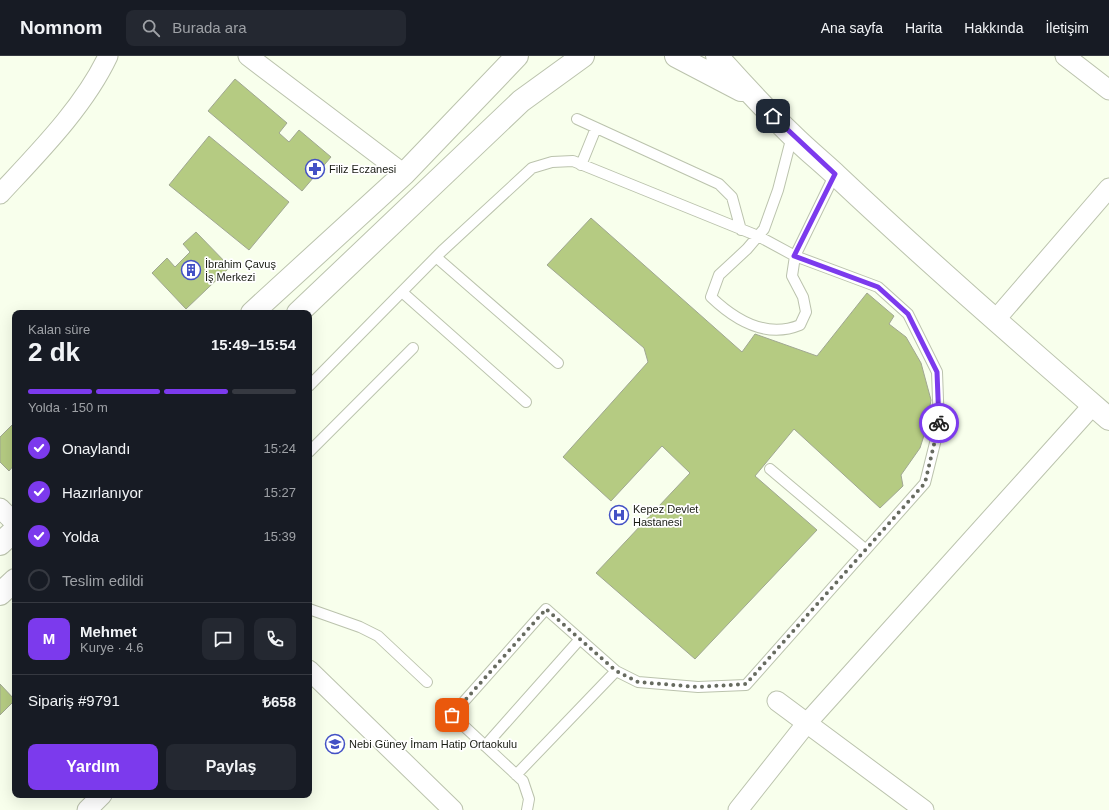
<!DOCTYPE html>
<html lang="tr">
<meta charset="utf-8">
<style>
body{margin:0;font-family:Arial,sans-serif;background:#242831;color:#f1f3f6;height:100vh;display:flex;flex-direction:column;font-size:15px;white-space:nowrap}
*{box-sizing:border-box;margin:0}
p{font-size:13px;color:#9ea1a6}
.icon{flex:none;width:22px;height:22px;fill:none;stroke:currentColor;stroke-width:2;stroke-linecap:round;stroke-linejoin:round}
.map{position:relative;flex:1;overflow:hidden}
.drawer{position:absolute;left:12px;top:254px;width:300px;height:488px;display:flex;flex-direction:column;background:#171b24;border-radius:8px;box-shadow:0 4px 16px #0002}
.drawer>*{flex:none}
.pin{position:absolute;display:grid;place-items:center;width:34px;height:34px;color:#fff;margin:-17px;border-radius:8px;box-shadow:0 2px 6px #0006}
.courier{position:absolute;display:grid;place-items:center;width:40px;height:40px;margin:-20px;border:3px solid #7c3aed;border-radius:50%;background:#fff;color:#222;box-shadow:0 1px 5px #0007}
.overview em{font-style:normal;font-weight:700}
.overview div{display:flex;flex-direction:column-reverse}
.overview{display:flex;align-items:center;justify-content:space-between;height:68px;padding:0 16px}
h1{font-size:26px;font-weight:700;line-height:30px}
.bar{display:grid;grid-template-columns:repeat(4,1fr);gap:6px 4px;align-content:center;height:48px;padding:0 16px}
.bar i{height:5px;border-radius:3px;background:#363941}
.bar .selected{background:#7c3aed}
.bar p{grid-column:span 4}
.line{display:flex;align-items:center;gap:10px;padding:0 16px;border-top:1px solid #363941}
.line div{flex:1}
.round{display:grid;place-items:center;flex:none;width:42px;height:42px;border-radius:8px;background:#242831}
ol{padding:0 16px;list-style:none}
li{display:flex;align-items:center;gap:12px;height:44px}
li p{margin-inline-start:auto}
li .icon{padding:4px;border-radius:50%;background:#7c3aed;color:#fff;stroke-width:4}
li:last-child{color:#9ea1a6}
li i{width:22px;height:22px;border:2px solid #363941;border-radius:50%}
.primary-button{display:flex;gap:8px;margin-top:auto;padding:8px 16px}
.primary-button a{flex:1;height:46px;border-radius:8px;background:#7c3aed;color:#fff;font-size:16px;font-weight:700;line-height:46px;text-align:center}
.primary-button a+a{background:#242831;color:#f1f3f6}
header{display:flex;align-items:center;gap:24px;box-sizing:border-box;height:56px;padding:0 20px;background:#171b24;border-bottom:1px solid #363941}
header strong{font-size:19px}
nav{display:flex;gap:22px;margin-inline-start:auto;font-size:14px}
.search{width:280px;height:36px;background:#242831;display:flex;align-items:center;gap:10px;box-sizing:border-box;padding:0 14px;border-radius:8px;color:#9ea1a6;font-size:15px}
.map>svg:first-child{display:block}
</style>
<header>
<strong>Nomnom</strong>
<div class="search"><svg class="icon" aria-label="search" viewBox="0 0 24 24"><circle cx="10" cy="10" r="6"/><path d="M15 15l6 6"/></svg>Burada ara</div>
<nav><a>Ana sayfa</a><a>Harita</a><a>Hakkında</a><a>İletişim</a></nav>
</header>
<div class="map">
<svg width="1109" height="754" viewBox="0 0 1109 754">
<rect width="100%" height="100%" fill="#f8ffec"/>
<path fill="#b5cb82" stroke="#a0a792" d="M 235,23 L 287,67 L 279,77 L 289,86 L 299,74 L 331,101 L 302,135 L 208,55 Z
M 209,80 L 289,146 L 249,194 L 169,129 Z
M 591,162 L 742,296 L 755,278 L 817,300 L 867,237 L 894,260 L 889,268 L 906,281 L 921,307 L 931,344 L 926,373 L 920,392 L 901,419 L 903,430 L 880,452 L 794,373 L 755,420 L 817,474 L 695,603 L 596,517 L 690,417 L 662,390 L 611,445 L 563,401 L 648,306 L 644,292 L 547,209 Z
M 196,176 L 230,211 L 186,253 L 152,217 L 167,202 L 175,211 L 190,196 L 183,188 Z
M 15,366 L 15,408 L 9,415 L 0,406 L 0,381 Z
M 0,628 L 15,644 L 0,659 Z"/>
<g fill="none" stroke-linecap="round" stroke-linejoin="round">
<defs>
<path id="service" d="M 577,63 L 719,128 L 732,141 L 741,174
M 792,80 L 778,134 L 764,173 L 747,193 L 719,219 L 711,241 C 735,264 766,283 800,269 L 806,256 L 803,241 L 792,220 L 795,200 L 835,118
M 581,109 L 596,72
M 436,201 L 558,307
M 402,236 L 526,346
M 309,330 L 442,195 L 532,112 L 552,106 L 573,105 L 758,180 L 795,200 L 878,231 L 908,258 L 937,316 L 939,371 L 925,427 L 746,629 L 698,631 L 638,626 L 616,615 L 516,719
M 309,396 L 413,292
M 770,413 L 865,493
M 309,553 L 360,571 L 378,580 L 427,626
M 485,690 L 580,583
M 527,754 L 529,743 L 523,725 L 452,659 L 546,553 L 616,615"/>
<path id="minor" d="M 248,0 L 404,118
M 1065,0 L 1109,34
M 0,138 C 38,97 84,51 108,0
M 996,263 L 1109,132
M 0,452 L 15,467
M 309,614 L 453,754
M 777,645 L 924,754
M 87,754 L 102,739
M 738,754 L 806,668 L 1093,349"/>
<path id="tertiary" d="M 676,0 L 741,34
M 717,0 C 741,27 766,54 792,79 C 806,93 822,106 837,120 C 925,203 1017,283 1109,363"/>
<path id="primary" d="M 252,257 L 404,118 L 517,0
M 298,257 L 521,45 L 583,0
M 0,488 L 15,474
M 0,538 L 15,524"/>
</defs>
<use href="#service" stroke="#bbc3ad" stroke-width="12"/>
<use href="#minor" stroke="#bbc3ad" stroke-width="21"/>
<use href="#tertiary" stroke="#bbc3ad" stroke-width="24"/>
<use href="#primary" stroke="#bbc3ad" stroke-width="24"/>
<use href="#service" stroke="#fff" stroke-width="10"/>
<use href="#minor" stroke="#fff" stroke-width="19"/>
<use href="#tertiary" stroke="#fff" stroke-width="22"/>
<use href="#primary" stroke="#fff" stroke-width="22"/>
</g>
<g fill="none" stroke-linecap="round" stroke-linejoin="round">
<path stroke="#676b60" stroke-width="4" stroke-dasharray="0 7.2" d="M 452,659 L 546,553 L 616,615 L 638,626 L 698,631 L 746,628 L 925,427 L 939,367"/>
<path stroke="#7c3aed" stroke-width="5" d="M 773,60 L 835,118 L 794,200 L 878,231 L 908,258 L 937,316 L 939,367"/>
</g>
<defs>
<symbol id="pharmacy-ring" viewBox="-11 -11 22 22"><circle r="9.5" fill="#fff" stroke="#4351c5" stroke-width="1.5"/><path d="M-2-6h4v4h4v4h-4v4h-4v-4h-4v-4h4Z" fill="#4351c5"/></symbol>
<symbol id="building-ring" viewBox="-11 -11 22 22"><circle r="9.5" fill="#fff" stroke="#4351c5" stroke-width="1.5"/><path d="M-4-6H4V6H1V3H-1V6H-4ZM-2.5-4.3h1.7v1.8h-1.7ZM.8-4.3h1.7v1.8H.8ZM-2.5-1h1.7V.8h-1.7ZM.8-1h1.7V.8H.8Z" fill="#4351c5"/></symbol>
<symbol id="hospital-ring" viewBox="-11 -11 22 22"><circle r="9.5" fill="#fff" stroke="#4351c5" stroke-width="1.5"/><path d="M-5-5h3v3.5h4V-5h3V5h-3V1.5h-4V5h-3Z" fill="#4351c5"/></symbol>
<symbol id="school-ring" viewBox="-11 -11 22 22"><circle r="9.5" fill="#fff" stroke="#4351c5" stroke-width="1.5"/><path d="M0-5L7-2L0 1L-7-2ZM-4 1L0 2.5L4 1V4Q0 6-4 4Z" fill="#4351c5"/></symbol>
</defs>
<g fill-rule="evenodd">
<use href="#pharmacy-ring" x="304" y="102" width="22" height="22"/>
<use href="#building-ring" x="180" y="203" width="22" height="22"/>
<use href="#hospital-ring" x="608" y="448" width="22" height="22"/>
<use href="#school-ring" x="324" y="677" width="22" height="22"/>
</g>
<g text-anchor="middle" stroke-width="3.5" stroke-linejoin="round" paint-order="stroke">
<g font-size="11" fill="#191c14" stroke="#fff" text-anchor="start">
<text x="329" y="117">Filiz Eczanesi</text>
<text x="205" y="212">İbrahim Çavuş<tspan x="205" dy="13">İş Merkezi</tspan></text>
<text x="633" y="457">Kepez Devlet<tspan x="633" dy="13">Hastanesi</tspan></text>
<text x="349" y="692">Nebi Güney İmam Hatip Ortaokulu</text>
</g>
</g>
</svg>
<div class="pin" style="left:452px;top:659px;background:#ea580c"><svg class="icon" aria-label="bag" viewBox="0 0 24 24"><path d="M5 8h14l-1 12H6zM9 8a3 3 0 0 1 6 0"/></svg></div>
<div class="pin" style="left:773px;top:60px;background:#1f2937"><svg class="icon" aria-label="home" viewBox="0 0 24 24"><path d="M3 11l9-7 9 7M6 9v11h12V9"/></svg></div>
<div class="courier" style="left:939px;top:367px"><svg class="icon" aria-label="bike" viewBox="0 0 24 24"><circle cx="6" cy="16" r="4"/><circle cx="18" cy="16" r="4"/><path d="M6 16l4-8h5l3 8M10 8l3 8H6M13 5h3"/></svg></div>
<section class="drawer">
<div class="overview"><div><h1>2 dk</h1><p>Kalan süre</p></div><em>15:49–15:54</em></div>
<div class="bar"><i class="selected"></i><i class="selected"></i><i class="selected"></i><i></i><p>Yolda · 150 m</p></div>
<ol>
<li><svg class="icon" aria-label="check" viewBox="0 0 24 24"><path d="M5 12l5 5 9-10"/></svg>Onaylandı<p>15:24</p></li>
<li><svg class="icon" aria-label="check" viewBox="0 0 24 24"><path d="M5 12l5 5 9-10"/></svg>Hazırlanıyor<p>15:27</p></li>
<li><svg class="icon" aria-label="check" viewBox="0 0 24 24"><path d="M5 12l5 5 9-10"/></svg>Yolda<p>15:39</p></li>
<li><i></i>Teslim edildi</li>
</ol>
<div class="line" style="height:72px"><b class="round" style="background:#7c3aed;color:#fff">M</b><div><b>Mehmet</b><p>Kurye · 4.6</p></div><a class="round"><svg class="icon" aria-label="chat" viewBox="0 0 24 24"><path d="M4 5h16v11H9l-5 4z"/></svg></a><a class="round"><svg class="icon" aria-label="phone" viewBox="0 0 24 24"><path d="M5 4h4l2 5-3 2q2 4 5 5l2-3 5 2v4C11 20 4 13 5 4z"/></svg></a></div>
<div class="line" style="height:52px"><div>Sipariş #9791</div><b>₺658</b></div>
<div class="primary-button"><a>Yardım</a><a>Paylaş</a></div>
</section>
</div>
